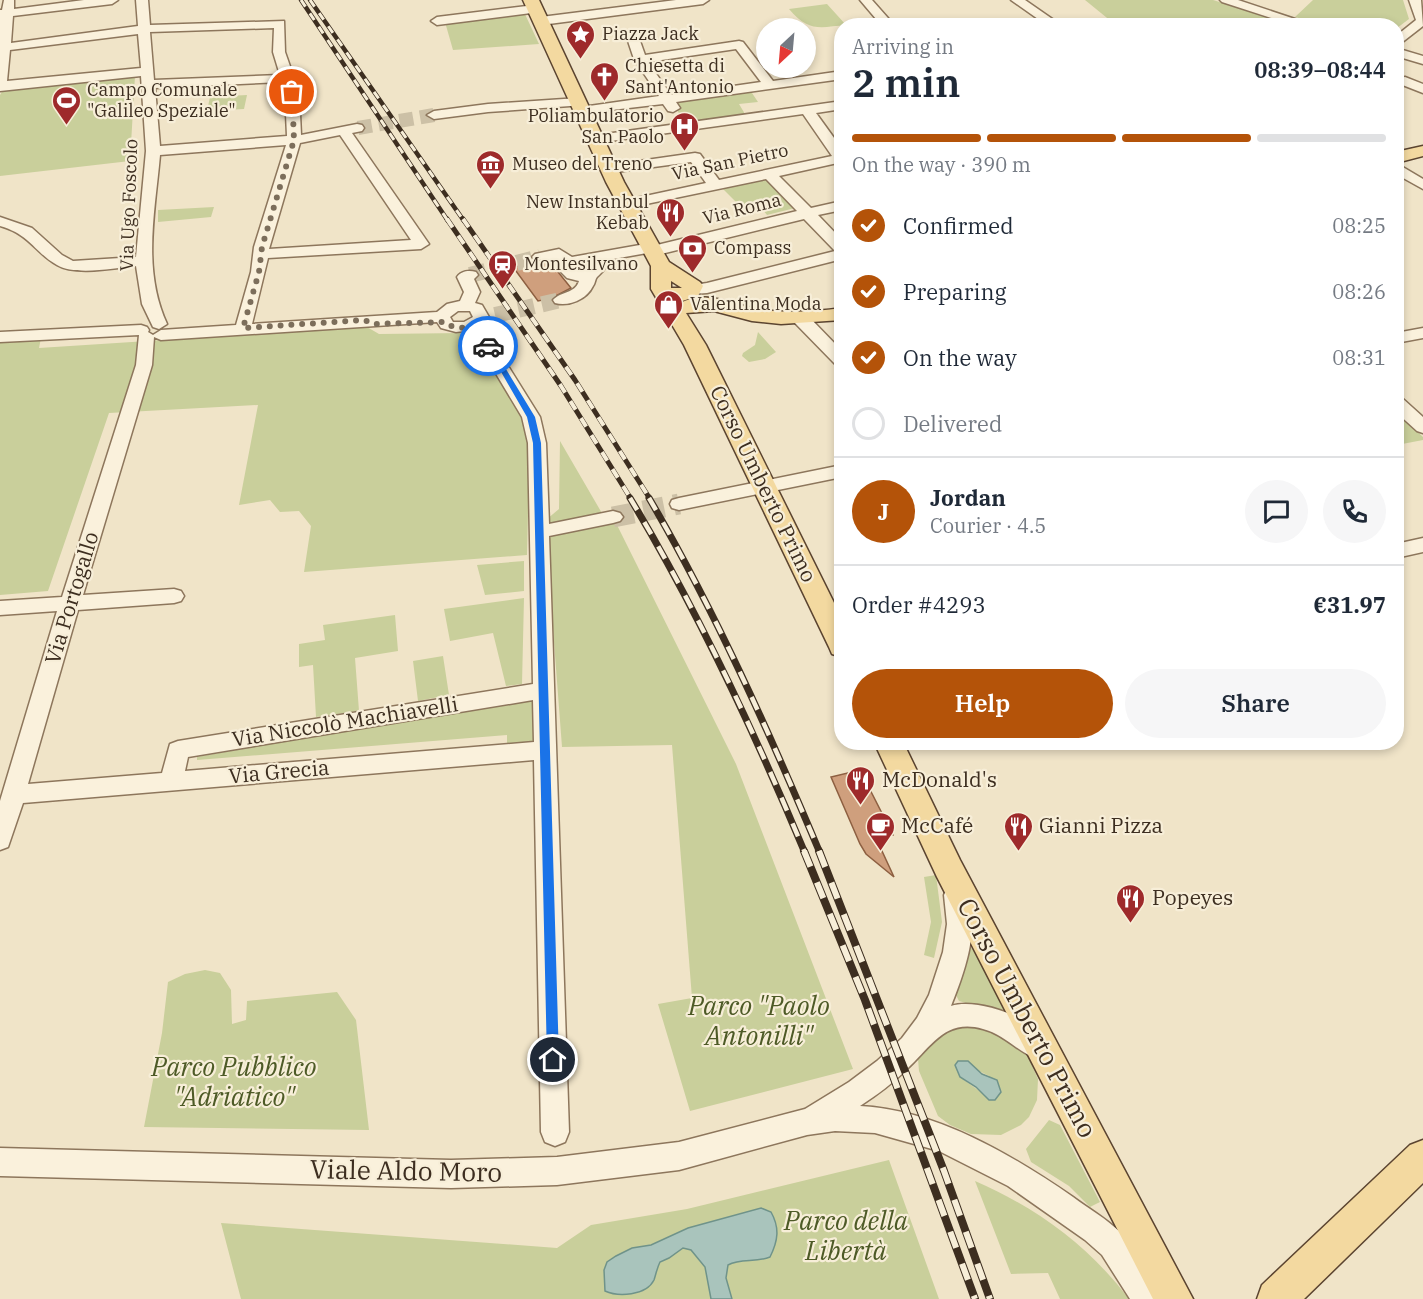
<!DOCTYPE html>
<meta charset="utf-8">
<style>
body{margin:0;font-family:"IBM Plex Serif",serif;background:#f6f6f7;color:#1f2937;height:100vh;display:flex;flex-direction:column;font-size:22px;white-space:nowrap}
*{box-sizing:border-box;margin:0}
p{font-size:20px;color:#747a83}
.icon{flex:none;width:33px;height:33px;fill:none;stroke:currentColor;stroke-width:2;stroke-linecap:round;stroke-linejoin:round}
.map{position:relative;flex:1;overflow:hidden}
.panel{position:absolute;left:834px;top:18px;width:570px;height:732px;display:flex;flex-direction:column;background:#fff;border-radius:24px;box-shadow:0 3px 9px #0003}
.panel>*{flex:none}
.needle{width:39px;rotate:206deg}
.tools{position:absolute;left:756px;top:18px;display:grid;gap:12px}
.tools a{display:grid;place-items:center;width:60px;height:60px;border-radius:50%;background:#fff;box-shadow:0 3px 9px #0003;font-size:30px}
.pin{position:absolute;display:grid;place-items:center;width:51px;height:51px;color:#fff;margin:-26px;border:3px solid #fff;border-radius:50%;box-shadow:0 2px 6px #0007}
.courier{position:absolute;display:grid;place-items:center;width:60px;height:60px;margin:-30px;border:4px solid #1a73e8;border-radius:50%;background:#fff;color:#222;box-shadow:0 2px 8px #0007}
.headline em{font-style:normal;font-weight:600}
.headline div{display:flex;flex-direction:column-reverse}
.headline{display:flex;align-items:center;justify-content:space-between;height:102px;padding:0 18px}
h1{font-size:39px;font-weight:600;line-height:45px}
.bar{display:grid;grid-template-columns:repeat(4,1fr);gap:9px 6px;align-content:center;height:72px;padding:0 18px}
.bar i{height:8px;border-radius:4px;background:#e0e1e3}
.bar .selected{background:#b45309}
.bar p{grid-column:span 4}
.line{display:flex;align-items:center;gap:15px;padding:0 18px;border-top:2px solid #e0e1e3}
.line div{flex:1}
.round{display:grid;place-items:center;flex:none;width:63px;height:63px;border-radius:32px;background:#f6f6f7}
ol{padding:0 18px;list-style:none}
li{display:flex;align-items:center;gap:18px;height:66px}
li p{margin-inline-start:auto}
li .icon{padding:6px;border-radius:50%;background:#b45309;color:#fff;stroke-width:4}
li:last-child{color:#747a83}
li i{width:33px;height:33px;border:3px solid #e0e1e3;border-radius:50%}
.cta{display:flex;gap:12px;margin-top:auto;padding:12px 18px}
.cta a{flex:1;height:69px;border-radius:36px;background:#b45309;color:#fff;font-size:24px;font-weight:600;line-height:69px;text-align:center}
.cta a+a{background:#f6f6f7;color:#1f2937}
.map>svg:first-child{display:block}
</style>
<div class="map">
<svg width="1423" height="1299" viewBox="0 0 1423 1299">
<rect width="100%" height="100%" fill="#f0e4c8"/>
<path fill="#c9cf9b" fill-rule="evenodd" d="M 1085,0 L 1213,0 L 1281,21 L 1276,26 L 1086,25 L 1112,22 Z
M 1313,0 L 1403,0 L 1409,19 L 1397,28 L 1396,26 L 1323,25 L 1295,17 Z
M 827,4 L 846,25 C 821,27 809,33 789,9 Z
M 524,12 L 539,44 L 453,50 L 445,22 Z
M 135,76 L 130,161 L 0,176 L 0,95 L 3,90 Z
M 750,90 L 758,102 L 739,104 L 745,114 L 685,123 L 671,100 Z
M 247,95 L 244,109 L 207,111 L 210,97 Z
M 764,177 L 795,208 L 767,215 L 763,210 L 758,212 L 752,206 L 742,208 L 720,186 Z
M 214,207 L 211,217 L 158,222 L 158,210 Z
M 367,327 L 379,334 L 463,333 L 479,340 L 530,432 L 527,555 L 304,572 L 311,526 L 299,511 L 280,512 L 270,500 L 239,505 L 258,405 L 109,413 L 48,591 L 0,595 L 0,341 L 41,338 L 39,348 Z
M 758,332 L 776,352 L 765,359 L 749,362 L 742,356 L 743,353 L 755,345 Z
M 1396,411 L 1423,437 L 1423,440 L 1397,445 Z
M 560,441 L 603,515 L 553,525 L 548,524 L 547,519 L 559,509 Z
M 615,521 L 736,764 L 853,1069 L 690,1111 L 658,1004 L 692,998 L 672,745 L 562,747 L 546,537 Z
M 524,561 L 524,591 L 485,595 L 477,565 Z
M 524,598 L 522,684 L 506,686 L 493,633 L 450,641 L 444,609 Z
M 395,615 L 398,651 L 355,658 L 359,711 L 316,717 L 313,665 L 299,667 L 299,644 L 325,640 L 323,625 Z
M 443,656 L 449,695 L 418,701 L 413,661 Z
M 537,696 L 536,738 L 530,744 L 507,748 L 507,735 L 197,760 L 197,757 Z
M 936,875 L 942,922 L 934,958 L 924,955 L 931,922 L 924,877 Z
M 970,948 L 981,949 L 1009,1008 L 1004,1014 L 959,1001 L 954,991 Z
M 205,970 L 220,973 L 231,990 L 232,1024 L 246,1020 L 247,1001 L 337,992 L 356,1020 L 369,1130 L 144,1127 L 162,1033 L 168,982 L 185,974 Z
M 982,1025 L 1025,1050 L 1038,1079 L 1037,1100 L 1029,1117 L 1021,1125 L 1001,1135 L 971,1134 L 950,1125 L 938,1116 L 919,1071 L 918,1059 L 925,1046 L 951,1027 ZM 977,1070 L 989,1076 L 992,1100 L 964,1080 Z
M 1049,1120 L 1060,1125 L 1100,1202 L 1090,1207 L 1069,1186 L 1031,1162 L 1026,1149 Z
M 889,1160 L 939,1299 L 241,1299 L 221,1223 L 557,1248 L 591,1225 L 687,1209 Z
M 975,1181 C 1037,1208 1088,1245 1129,1299 L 1060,1299 L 1048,1273 L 1011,1274 Z"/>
<path fill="#a9c4bc" stroke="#6f938a" stroke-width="1.5" d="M 958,1061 L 968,1061 L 982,1074 L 997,1080 L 1001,1092 L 995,1100 L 989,1100 L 976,1087 L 960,1077 L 955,1065 Z
M 761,1208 L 771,1212 C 780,1228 778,1241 770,1257 C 756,1263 741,1258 728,1265 L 726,1278 L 732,1299 L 711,1299 L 705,1267 L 691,1250 L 683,1248 L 669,1258 L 660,1262 C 657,1268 656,1274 654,1280 C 646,1296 618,1297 605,1291 L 604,1270 L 607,1262 L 616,1256 L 632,1248 L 651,1245 L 688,1228 Z"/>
<path fill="#cf9f7d" stroke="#8d5f41" stroke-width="1.5" d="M 534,262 L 550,262 L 571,288 L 552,298 L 538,301 L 513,267 Z
M 860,770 L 893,835 L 876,838 L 894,877 L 866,854 L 860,844 L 831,777 Z"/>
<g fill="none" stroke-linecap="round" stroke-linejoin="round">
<path stroke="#ccc0a6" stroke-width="14" stroke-dasharray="14 7" stroke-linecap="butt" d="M 358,128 L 434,115"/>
<path stroke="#ccc0a6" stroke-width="16" stroke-dasharray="16 8" stroke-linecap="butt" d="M 470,275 L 540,257
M 495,315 L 561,300"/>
<path stroke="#ccc0a6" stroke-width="21" stroke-dasharray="21 10" stroke-linecap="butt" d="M 613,517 L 679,504"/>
<defs>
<path id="minor" d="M 4,0 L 14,0 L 14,9 L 84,0 L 118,0 L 112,4 L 13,16 L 11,43 L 138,26 L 136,0 L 148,0 L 150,25 L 284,21 L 285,52 L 299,92 L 301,135 L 357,124 L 362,125 L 364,128 L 362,131 L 352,133 L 429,244 L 421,249 L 268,258 L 252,324 L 437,312 L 447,304 L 460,301 L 464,292 L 457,277 C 461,271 469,270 476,272 L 478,275 L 474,279 L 480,292 L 475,303 L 482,305 L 489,317 L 486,322 L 490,337 L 540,417 L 546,443 L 549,524 L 613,511 L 620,513 L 623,517 L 620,521 L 613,523 L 549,536 L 569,1132 L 565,1142 L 555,1146 L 545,1142 L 541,1132 L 534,760 L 23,803 L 8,847 L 0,850 L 0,801 L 57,611 L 0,615 L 0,601 L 62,597 L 136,365 L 139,335 L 0,342 L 0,332 L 141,325 L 147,327 L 149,330 L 148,332 L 153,335 L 161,330 L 236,325 L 251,272 L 254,247 L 286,145 L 160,155 C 155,212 142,270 167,324 L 159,329 L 153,327 L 142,304 L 136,266 C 115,268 75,276 57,265 C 34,252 31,235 0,226 L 0,217 L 32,228 L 62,255 L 73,261 L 136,257 L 146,151 L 141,76 L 0,91 L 0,10 L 2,10 ZM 274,28 L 273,52 L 280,75 L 154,80 L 150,32 ZM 138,34 L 141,68 L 7,81 L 10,50 ZM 282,82 L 285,92 L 287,136 L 160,146 L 155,88 ZM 340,135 L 411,240 L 269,249 L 300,143 ZM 458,311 L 470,311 L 473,317 L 464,322 L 453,322 L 450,317 ZM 437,322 L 441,328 L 456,332 L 472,330 L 474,337 L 522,417 L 528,443 L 533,684 L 178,741 L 170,744 L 162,773 L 28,784 L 78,610 L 174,603 L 181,601 L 184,596 L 181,591 L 174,589 L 83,595 L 152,365 L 154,337 L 161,340 ZM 533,700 L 534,742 L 185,771 L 188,757 Z
M 676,0 L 709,0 L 703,4 L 541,25 L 535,21 L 541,17 Z
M 860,0 L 872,0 L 895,26 L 882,26 Z
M 1011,0 L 1025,0 L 1061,25 L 1048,26 Z
M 1220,0 L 1238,0 L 1316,26 L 1296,26 L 1222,2 Z
M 1409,0 L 1421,0 L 1423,26 L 1396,47 L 1396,36 L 1416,20 Z
M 535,5 L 541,9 L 539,12 L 437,25 L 431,21 L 437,17 Z
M 634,37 L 640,41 L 645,55 L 739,41 L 743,42 L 773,81 L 842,71 L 842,79 L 676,102 L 680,108 L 673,112 L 668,111 L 663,104 L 577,114 L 575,111 L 582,107 L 659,96 L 634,59 L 628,41 ZM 736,49 L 761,82 L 671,95 L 648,62 Z
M 1396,48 L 1423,56 L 1423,64 L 1396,56 Z
M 1405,77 L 1423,84 L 1423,93 L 1400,84 L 1399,81 L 1400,78 Z
M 579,98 L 584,99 L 586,102 L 584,105 L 488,112 L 434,119 L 427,115 L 434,111 L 488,104 Z
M 842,101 L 842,109 L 816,113 L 842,149 L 842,162 L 779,176 L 811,208 L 842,201 L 842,210 L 818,215 L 842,240 L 842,259 L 707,293 L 693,294 L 685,289 L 687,286 L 707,283 L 835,251 L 804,219 L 653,256 L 647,253 L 602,261 L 606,266 C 603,272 601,273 597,277 C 595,279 595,284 593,286 C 587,299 569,307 555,303 L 553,300 C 561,291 575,294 579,281 L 567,278 L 558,269 L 561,263 L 556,259 L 535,260 L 532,257 L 535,254 L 559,249 L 572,257 L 651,243 L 657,245 L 797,211 L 766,179 L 627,208 L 622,207 L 620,204 L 622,201 L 706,183 L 691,162 L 609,173 L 602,169 L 604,166 L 695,153 L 700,154 L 719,180 L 832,156 L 803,114 L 596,143 L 589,139 L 591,136 ZM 586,264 L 590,267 L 584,271 L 574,268 L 575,266 Z
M 1396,163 L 1423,179 L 1423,189 L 1396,174 Z
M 799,313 L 810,318 L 842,351 L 842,366 L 836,365 L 793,321 L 791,318 L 793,315 Z
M 1423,328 L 1423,338 L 1396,343 L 1396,333 Z
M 1396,397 L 1402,398 L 1423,417 L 1423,433 L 1417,431 L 1396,412 Z
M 842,465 L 842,477 L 679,510 L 672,508 L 670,504 L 672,500 L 679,498 Z
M 1423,538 L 1423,552 L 1396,558 L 1396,544 Z
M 956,885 L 965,888 C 982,924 965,971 951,1006 C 979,997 1040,1020 1052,1048 L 1048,1057 L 1039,1060 C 1019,1053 1004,1034 983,1029 C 945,1018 931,1047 907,1069 C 893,1083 877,1095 860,1106 C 937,1110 1012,1155 1073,1197 C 1089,1209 1107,1219 1121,1233 C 1136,1248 1155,1280 1163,1299 L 1130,1299 L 1102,1255 L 1085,1240 L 1008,1186 L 939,1151 L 875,1133 L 835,1131 L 807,1135 L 679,1170 L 557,1185 L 451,1188 L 0,1176 L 0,1148 L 451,1160 L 557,1157 L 679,1142 L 805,1109 L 849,1082 L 877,1061 L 902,1038 L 917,1018 L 929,995 L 943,952 L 947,924 L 944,895 L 947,888 Z"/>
<path id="major" d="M 523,0 L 539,0 L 624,182 L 669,262 L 700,282 L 703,286 L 698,296 L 679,302 L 680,303 C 708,289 734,306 762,310 C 788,313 815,312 842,308 L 842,320 L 781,324 L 752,321 L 714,311 L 686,313 L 706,345 L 842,619 L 842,657 L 832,654 L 829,647 L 684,345 L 651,289 L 651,266 L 606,182 ZM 671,281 L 682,288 L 671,288 Z
M 1423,146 L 1423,156 L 1396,163 L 1396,152 Z
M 874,742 L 903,742 L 960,860 L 1193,1299 L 1153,1299 L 937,877 Z
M 1423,1140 L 1423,1183 L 1304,1299 L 1257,1299 L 1262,1285 L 1410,1145 Z"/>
</defs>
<use href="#minor" stroke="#8d765c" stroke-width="3"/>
<use href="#major" stroke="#5b4430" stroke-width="3"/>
<use href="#minor" fill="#faf1dc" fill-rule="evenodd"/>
<use href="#major" fill="#f3d9a0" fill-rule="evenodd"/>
<defs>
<path id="rail-far3" d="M 301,0 L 448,221
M 310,0 L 464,221"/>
<path id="rail-far2" d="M 447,219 L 561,386 L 631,499
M 463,219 L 575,380 L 650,499"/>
<path id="rail-far1" d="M 630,498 C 698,611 754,731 805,853
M 649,498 C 715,611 769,732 820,853"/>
<path id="rail" d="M 804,851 L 865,1000 L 975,1299
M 819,851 L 944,1171 L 990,1299"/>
</defs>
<use href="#rail-far3" stroke="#3d2e20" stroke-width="4.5"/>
<use href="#rail-far2" stroke="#3d2e20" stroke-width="5"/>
<use href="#rail-far1" stroke="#3d2e20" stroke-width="7"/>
<use href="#rail" stroke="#3d2e20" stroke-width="8"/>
<use href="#rail-far3" stroke="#f7eed8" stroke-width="3" stroke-dasharray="8" stroke-linecap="butt"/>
<use href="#rail-far2" stroke="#f7eed8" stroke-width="4" stroke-dasharray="10" stroke-linecap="butt"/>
<use href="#rail-far1" stroke="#f7eed8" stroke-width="4.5" stroke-dasharray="14" stroke-linecap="butt"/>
<use href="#rail" stroke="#f7eed8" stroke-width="6" stroke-dasharray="17" stroke-linecap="butt"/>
</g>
<path fill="#1a73e8" d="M 485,344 L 492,346 L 535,417 L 541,443 L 559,1060 L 553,1066 L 547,1060 L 533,443 L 527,417 Z"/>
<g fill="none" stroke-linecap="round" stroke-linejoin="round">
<path stroke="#7c6e5b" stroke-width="6" stroke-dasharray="0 10.8" d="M 292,92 L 294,140 L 262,247 L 259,272 L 243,328 L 364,320 L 374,324 L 444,322 C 464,336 470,316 488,346"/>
</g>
<defs>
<symbol id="sight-pin" viewBox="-11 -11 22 30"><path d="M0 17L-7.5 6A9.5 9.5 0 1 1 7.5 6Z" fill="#9e2a2b" stroke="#f7eed8"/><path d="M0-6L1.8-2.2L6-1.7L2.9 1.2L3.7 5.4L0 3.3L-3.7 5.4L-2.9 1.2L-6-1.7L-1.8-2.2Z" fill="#fff"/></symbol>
<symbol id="church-pin" viewBox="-11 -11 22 30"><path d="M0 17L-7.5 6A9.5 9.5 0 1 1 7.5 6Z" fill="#9e2a2b" stroke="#f7eed8"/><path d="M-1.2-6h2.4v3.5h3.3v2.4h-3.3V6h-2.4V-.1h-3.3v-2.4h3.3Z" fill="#fff"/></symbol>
<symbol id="stadium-pin" viewBox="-11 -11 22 30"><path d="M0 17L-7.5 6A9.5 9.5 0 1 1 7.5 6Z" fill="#9e2a2b" stroke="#f7eed8"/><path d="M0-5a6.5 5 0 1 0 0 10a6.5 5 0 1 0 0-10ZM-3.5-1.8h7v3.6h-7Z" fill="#fff"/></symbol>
<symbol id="hospital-pin" viewBox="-11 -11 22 30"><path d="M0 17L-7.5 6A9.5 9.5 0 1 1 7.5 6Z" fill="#9e2a2b" stroke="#f7eed8"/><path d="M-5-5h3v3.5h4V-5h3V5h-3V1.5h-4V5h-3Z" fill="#fff"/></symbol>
<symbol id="museum-pin" viewBox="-11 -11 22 30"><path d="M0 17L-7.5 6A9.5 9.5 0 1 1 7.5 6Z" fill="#9e2a2b" stroke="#f7eed8"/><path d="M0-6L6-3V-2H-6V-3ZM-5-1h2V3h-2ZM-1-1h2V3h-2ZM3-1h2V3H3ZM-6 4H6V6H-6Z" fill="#fff"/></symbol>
<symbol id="restaurant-pin" viewBox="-11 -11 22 30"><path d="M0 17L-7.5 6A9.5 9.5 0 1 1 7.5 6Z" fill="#9e2a2b" stroke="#f7eed8"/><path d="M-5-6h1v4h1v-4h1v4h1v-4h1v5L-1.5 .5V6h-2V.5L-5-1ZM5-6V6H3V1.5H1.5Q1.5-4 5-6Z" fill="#fff"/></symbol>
<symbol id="bank-pin" viewBox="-11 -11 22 30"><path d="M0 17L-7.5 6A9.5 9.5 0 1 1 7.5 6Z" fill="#9e2a2b" stroke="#f7eed8"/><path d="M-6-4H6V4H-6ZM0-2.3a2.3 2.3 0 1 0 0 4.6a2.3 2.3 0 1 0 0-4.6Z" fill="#fff"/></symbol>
<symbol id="station-pin" viewBox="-11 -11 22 30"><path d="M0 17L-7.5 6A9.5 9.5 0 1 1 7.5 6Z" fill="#9e2a2b" stroke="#f7eed8"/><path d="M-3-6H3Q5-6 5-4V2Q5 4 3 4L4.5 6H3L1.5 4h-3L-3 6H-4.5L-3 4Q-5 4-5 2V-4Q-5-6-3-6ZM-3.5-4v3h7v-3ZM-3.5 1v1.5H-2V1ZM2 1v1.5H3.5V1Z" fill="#fff"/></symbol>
<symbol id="shop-pin" viewBox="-11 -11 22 30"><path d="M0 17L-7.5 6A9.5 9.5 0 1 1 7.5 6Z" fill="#9e2a2b" stroke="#f7eed8"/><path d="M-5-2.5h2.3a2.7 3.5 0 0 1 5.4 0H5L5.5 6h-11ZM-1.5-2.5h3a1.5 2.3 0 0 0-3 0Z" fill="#fff"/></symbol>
<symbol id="cafe-pin" viewBox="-11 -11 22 30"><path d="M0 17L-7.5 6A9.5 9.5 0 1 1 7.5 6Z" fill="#9e2a2b" stroke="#f7eed8"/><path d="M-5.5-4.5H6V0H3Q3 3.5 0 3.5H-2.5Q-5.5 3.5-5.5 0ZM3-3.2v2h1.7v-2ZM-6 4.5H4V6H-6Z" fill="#fff"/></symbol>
</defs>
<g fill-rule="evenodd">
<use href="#sight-pin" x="564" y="18" width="33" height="45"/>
<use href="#church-pin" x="588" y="60" width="33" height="45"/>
<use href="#stadium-pin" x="50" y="84" width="33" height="45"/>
<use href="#hospital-pin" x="668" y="110" width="33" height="45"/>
<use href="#museum-pin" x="474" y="148" width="33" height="45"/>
<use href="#restaurant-pin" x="654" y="196" width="33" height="45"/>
<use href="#bank-pin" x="676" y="232" width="33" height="45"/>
<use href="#station-pin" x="486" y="248" width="33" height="45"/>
<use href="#shop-pin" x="652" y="288" width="33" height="45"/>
<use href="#restaurant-pin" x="844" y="764" width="33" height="45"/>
<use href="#cafe-pin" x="864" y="810" width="33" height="45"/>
<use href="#restaurant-pin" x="1002" y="810" width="33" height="45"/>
<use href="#restaurant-pin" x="1114" y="882" width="33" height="45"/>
</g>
<g text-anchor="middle" stroke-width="4.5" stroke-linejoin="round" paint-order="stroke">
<g font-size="18" fill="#3d2e20" stroke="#f7eed8" text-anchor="start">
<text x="602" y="40">Piazza Jack</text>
<text x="625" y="72">Chiesetta di<tspan x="625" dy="21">Sant'Antonio</tspan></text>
<text x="87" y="96">Campo Comunale<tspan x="87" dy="21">"Galileo Speziale"</tspan></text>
<text x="664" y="122" text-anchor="end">Poliambulatorio<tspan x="664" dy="21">San Paolo</tspan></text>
<text x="512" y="170">Museo del Treno</text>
<text x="649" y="208" text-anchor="end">New Instanbul<tspan x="649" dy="21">Kebab</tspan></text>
<text x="714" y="254">Compass</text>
<text x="524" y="270">Montesilvano</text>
<text x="690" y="310">Valentina Moda</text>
</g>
<g font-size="18" fill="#3d2e20" stroke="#f7eed8">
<text transform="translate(730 162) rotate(-12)" y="6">Via San Pietro</text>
<text transform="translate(129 205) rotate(-88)" y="6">Via Ugo Foscolo</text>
<text transform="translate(742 209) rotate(-14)" y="6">Via Roma</text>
</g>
<g font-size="21" fill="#3d2e20" stroke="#f7eed8">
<text transform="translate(763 484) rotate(64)" y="7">Corso Umberto Primo</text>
<text transform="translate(72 598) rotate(-73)" y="7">Via Portogallo</text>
<text transform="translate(345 722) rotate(-9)" y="7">Via Niccolò Machiavelli</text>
<text transform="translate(279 772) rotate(-5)" y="7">Via Grecia</text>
</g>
<g font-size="21" fill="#3d2e20" stroke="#f7eed8" text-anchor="start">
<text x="882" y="787">McDonald's</text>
<text x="901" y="833">McCafé</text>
<text x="1039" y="833">Gianni Pizza</text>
<text x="1152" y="905">Popeyes</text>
</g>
<g font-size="26" font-style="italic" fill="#4d5a26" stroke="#f7eed8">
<text x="759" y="1015">Parco "Paolo<tspan x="759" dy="30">Antonilli"</tspan></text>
<text x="234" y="1076">Parco Pubblico<tspan x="234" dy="30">"Adriatico"</tspan></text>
<text x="846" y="1230">Parco della<tspan x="846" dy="30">Libertà</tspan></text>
</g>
<g font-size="26" fill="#3d2e20" stroke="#f7eed8">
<text transform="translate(1027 1018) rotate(62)" y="9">Corso Umberto Primo</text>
<text transform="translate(406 1171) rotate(1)" y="9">Viale Aldo Moro</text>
</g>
</g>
</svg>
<div class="tools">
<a><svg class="needle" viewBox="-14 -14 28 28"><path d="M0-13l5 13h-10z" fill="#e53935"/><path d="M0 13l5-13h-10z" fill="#747a83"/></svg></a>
</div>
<div class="pin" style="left:292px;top:92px;background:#ea580c"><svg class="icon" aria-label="bag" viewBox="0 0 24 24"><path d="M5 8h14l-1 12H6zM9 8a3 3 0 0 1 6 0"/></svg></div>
<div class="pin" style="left:553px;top:1060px;background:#1f2937"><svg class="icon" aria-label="home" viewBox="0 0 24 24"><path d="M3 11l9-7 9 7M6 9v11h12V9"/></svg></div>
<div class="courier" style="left:488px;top:346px"><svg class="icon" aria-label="car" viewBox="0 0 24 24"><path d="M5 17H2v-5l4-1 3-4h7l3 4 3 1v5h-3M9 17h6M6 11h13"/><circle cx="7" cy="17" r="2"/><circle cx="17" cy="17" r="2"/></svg></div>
<section class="panel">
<div class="headline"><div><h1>2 min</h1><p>Arriving in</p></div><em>08:39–08:44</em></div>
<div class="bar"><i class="selected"></i><i class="selected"></i><i class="selected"></i><i></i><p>On the way · 390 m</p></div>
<ol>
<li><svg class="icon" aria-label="check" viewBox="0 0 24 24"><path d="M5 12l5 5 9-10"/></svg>Confirmed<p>08:25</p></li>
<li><svg class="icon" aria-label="check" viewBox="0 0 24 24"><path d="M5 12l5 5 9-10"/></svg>Preparing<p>08:26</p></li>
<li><svg class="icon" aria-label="check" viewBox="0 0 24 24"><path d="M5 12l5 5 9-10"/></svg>On the way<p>08:31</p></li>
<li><i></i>Delivered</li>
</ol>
<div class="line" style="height:108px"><b class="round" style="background:#b45309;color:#fff">J</b><div><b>Jordan</b><p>Courier · 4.5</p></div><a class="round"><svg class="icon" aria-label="chat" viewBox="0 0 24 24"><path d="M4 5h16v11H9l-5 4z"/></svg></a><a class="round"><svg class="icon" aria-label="phone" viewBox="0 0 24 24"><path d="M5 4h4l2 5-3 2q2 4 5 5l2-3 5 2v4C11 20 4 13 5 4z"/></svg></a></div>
<div class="line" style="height:78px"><div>Order #4293</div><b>€31.97</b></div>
<div class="cta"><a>Help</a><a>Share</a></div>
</section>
</div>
